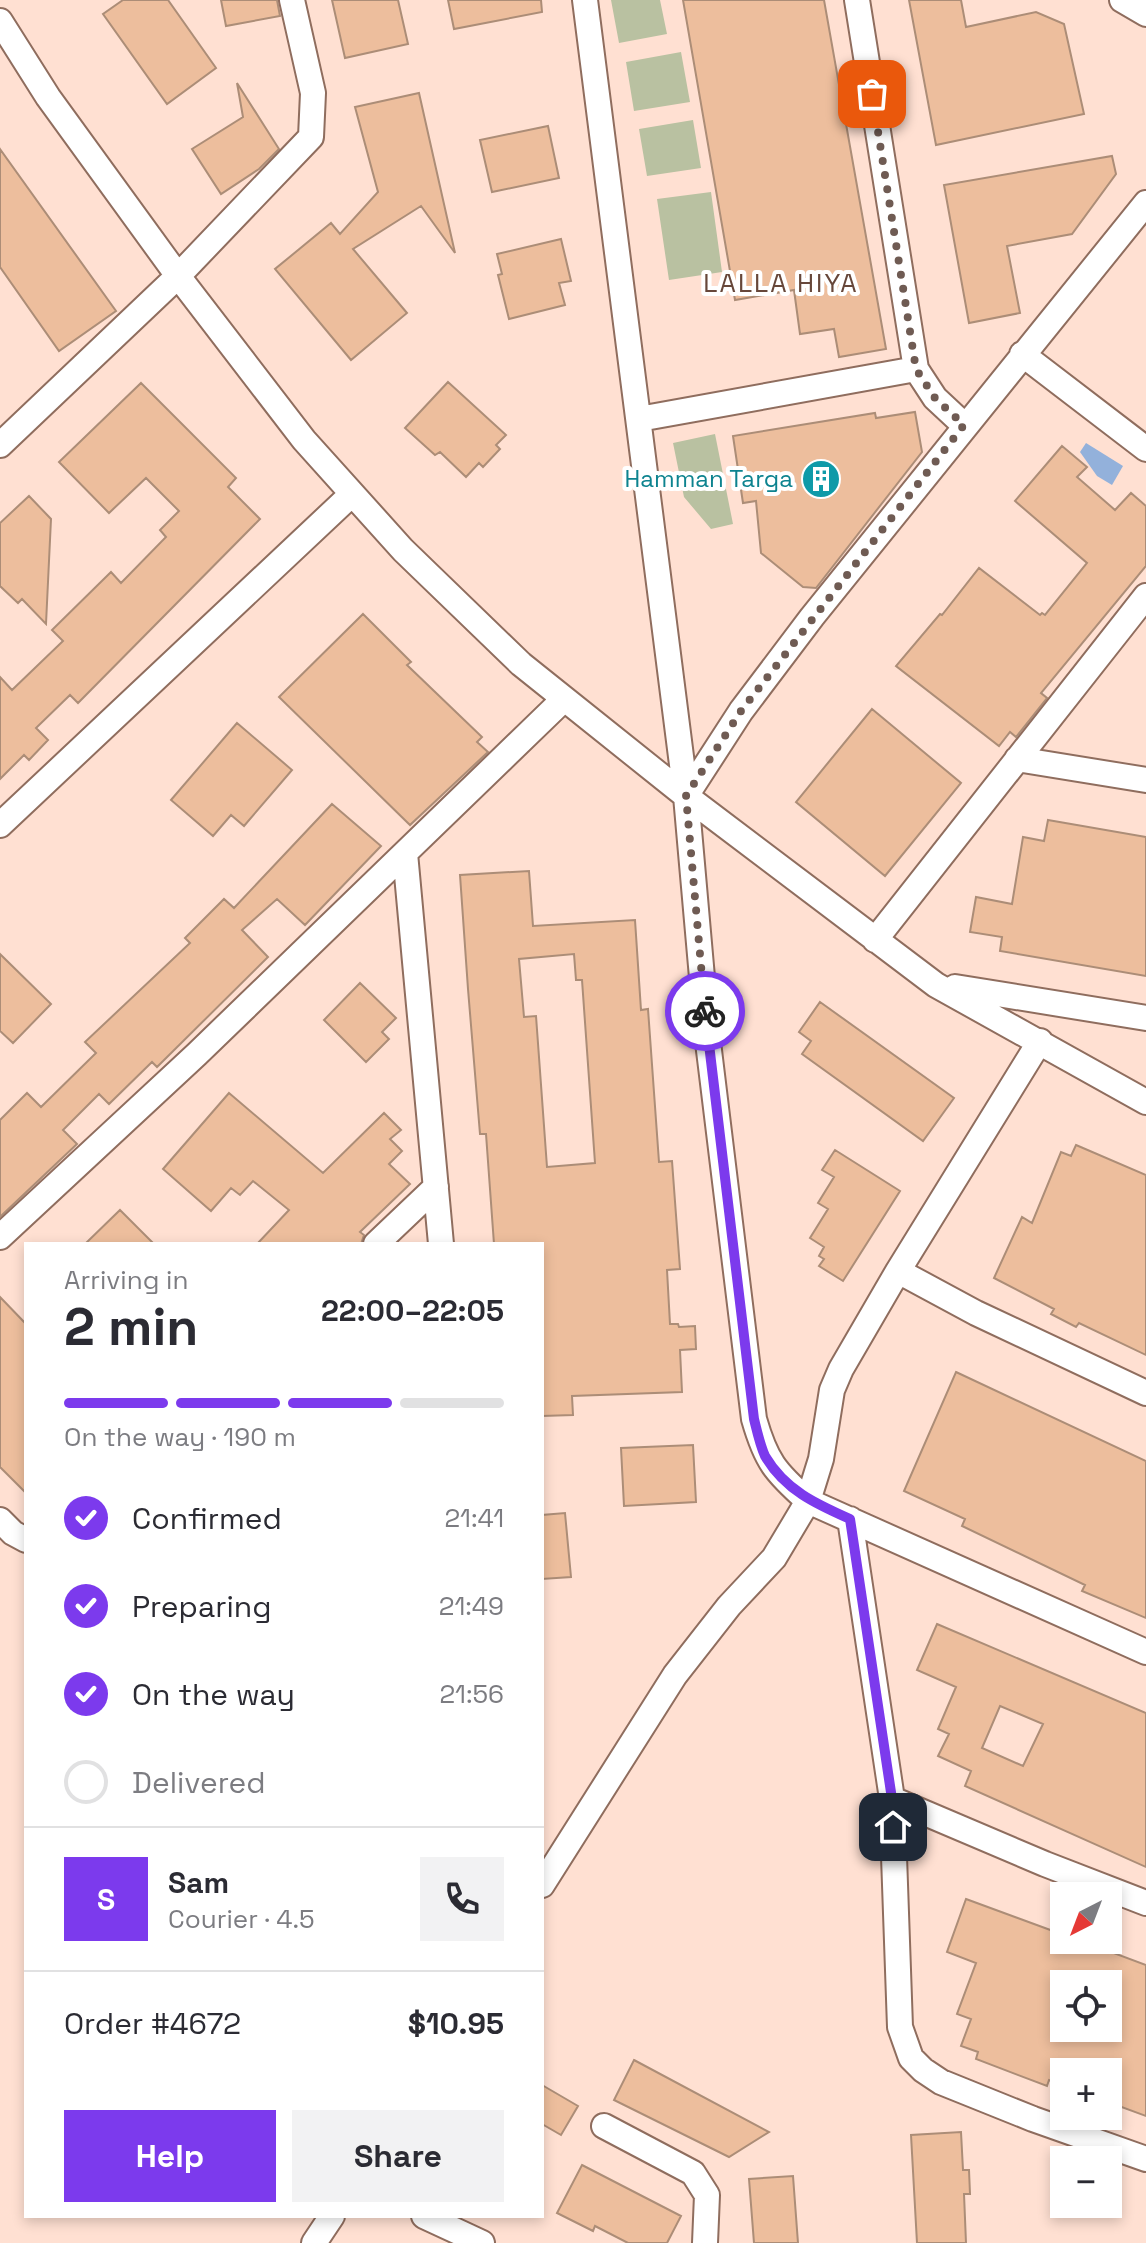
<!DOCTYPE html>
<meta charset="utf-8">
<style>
body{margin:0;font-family:"Space Grotesk",sans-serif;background:#f2f2f3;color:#2b2b33;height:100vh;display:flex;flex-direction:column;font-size:30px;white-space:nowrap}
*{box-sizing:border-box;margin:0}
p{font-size:26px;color:#7c7c81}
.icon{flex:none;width:44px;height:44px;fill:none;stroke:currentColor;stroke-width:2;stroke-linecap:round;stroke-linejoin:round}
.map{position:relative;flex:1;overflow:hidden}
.panel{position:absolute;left:24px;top:1242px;width:520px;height:976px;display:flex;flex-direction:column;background:#fff;border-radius:0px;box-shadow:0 4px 12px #0003}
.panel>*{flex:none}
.needle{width:52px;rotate:222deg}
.tools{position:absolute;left:1050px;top:1882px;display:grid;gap:16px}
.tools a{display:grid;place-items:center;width:72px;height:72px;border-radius:0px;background:#fff;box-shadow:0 4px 12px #0003;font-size:40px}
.pin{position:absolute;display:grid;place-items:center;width:68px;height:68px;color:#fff;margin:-34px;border-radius:16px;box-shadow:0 4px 12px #0006}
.courier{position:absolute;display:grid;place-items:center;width:80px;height:80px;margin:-40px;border:6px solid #7c3aed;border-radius:50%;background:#fff;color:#222;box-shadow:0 2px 10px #0007}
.summary em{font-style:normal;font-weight:600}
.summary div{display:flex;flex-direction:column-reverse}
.summary{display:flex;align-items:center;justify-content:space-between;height:136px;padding:0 40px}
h1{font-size:52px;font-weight:600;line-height:60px}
.bar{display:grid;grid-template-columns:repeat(4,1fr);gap:12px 8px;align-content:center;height:96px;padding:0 40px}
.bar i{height:10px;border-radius:6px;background:#e1e1e2}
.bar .current{background:#7c3aed}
.bar p{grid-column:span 4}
.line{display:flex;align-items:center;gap:20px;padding:0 40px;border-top:2px solid #e1e1e2}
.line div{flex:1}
.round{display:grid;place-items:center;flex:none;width:84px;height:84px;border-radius:0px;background:#f2f2f3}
ol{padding:0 40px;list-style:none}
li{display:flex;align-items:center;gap:24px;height:88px}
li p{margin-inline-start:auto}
li .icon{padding:8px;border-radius:50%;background:#7c3aed;color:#fff;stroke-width:4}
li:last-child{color:#7c7c81}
li i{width:44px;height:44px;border:4px solid #e1e1e2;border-radius:50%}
.cta{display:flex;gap:16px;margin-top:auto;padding:16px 40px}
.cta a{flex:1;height:92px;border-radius:0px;background:#7c3aed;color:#fff;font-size:32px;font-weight:600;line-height:92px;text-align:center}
.cta a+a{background:#f2f2f3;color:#2b2b33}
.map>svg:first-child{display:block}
</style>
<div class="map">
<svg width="1146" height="2243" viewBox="0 0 1146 2243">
<rect width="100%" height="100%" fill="#ffe0d2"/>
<path fill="#b9c1a1" d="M 611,0 L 660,0 L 667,34 L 619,43 Z
M 681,52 L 690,102 L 634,111 L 626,62 Z
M 693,120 L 701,168 L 647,176 L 639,129 Z
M 711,192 L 722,272 L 669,280 L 657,199 Z
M 715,434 L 733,524 L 711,529 L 684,497 L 673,443 Z"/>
<path fill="#93b1db" d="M 1086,443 L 1123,466 L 1112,485 L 1097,476 L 1080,452 Z"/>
<path fill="#edbe9d" stroke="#ac8d77" stroke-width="2" fill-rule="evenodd" d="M 123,0 L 168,0 L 216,68 L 167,104 L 103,14 Z
M 221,0 L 277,0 L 280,16 L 226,26 Z
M 332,0 L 398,0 L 408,44 L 345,58 Z
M 448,0 L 541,0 L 542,12 L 454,29 Z
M 683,0 L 824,0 L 886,349 L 839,357 L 834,329 L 800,334 L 794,290 L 735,300 Z
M 909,0 L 961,0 L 966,27 L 1036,12 L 1064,24 L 1084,114 L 936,145 Z
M 237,83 L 279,149 L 259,169 L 221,194 L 192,149 L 243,117 Z
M 419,93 L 455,253 L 421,206 L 353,249 L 407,313 L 351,360 L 275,269 L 331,223 L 340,234 L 378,192 L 355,107 Z
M 548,126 L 559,178 L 492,192 L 480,140 Z
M 0,149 L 116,311 L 59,351 L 0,267 Z
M 1112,156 L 1116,174 L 1072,234 L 1007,246 L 1020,313 L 969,323 L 944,185 Z
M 561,239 L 571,281 L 559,283 L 565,305 L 509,319 L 498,275 L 502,274 L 497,254 Z
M 448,382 L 506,435 L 496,445 L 500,449 L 483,467 L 479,463 L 466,477 L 440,452 L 435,455 L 405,428 Z
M 141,383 L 236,478 L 228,487 L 260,519 L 78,703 L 70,695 L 36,728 L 48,740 L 29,760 L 24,755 L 0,779 L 0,677 L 12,690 L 63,641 L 52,630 L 111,572 L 121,583 L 166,537 L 160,530 L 179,511 L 146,478 L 109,513 L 59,462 Z
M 915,412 L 922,452 L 816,588 L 803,587 L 761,553 L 756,501 L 743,503 L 733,436 L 875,413 L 876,418 Z
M 1062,446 L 1087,467 L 1077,477 L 1115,510 L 1131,493 L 1146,506 L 1146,566 L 1041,693 L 1047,698 L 1016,737 L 1010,732 L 999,746 L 896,666 L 940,614 L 942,615 L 979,568 L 1040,615 L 1042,613 L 1045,615 L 1087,563 L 1015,501 Z
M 29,496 L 51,519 L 46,624 L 22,599 L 18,603 L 0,586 L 0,523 Z
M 363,614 L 411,662 L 407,665 L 482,737 L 477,742 L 488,752 L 410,825 L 279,697 Z
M 872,709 L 961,783 L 885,876 L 796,802 Z
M 237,723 L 292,770 L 244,826 L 231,815 L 213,836 L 171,800 Z
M 332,804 L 381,846 L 305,925 L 277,899 L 242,930 L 268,957 L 157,1067 L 152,1062 L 109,1104 L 99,1094 L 63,1130 L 77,1144 L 0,1217 L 0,1120 L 27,1093 L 41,1107 L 96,1053 L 85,1042 L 190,943 L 185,938 L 224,899 L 234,908 Z
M 1048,820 L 1146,837 L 1146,976 L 1000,951 L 1002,937 L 970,932 L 976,897 L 1012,904 L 1023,837 L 1044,841 Z
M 529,871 L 533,926 L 635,920 L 641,1010 L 648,1009 L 659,1162 L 672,1161 L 680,1269 L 667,1270 L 670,1324 L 678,1324 L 679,1327 L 695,1326 L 696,1349 L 680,1350 L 682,1392 L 572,1396 L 573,1415 L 542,1416 L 542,1244 L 494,1244 L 486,1134 L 480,1134 L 468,989 L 460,875 ZM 574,954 L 576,980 L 582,980 L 595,1163 L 547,1167 L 536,1016 L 524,1017 L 519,959 Z
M 0,954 L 51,1004 L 13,1043 L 0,1031 Z
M 360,983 L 396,1018 L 382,1032 L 389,1039 L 366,1062 L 324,1020 Z
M 820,1002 L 954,1098 L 923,1141 L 802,1054 L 811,1041 L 799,1032 Z
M 229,1093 L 323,1173 L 384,1113 L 401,1130 L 390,1139 L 402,1151 L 389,1164 L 410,1184 L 360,1232 L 364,1235 L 361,1244 L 257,1244 L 289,1210 L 253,1181 L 240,1195 L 231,1188 L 211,1211 L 163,1169 Z
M 1076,1145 L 1146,1175 L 1146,1355 L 1079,1323 L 1076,1327 L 1051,1314 L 1054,1309 L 994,1278 L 1022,1217 L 1032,1223 L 1061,1152 L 1071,1156 Z
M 835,1150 L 900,1191 L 843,1281 L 819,1266 L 824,1259 L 819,1256 L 824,1247 L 810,1238 L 828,1209 L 818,1203 L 834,1177 L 822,1170 Z
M 120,1210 L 154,1244 L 85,1244 Z
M 0,1297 L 26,1324 L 26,1493 L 0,1467 Z
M 956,1372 L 1146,1461 L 1146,1618 L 1082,1591 L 1085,1585 L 962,1526 L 965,1519 L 904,1491 Z
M 693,1445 L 696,1502 L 624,1506 L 621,1448 Z
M 565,1513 L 571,1577 L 542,1579 L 542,1515 Z
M 937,1624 L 1146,1713 L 1146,1867 L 965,1786 L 971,1771 L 938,1756 L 949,1734 L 938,1729 L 956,1687 L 917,1670 ZM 1000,1706 L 1043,1724 L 1023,1766 L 982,1748 Z
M 966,1899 L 1064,1935 L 1064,1940 L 1079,1940 L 1146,1965 L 1146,2116 L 1108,2102 L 1108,2072 L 1064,2072 L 1064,2085 L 1049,2080 L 1047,2086 L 976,2059 L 978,2052 L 961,2046 L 971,2019 L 957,2014 L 976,1963 L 947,1952 ZM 1064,1984 L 1108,1984 L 1108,2028 L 1064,2028 Z
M 634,2060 L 769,2132 L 729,2157 L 614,2100 Z
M 542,2085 L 578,2106 L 561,2135 L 542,2124 Z
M 961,2132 L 963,2170 L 969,2170 L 970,2194 L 964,2194 L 966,2243 L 917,2243 L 911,2135 Z
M 582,2165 L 681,2216 L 667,2243 L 628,2243 L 595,2226 L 593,2231 L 557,2213 Z
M 793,2176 L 798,2243 L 754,2243 L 749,2179 Z"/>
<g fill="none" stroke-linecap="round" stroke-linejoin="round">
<defs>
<path id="minor" d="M 585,0 L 686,796 L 707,1034 L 754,1419 C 766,1461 775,1472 808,1501 L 1146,1652
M 857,0 L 916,369 L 935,398 L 964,425
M 1122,0 L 1146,14
M 0,21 L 48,97 L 178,276 L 304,440 L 403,550 L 521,664 L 686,796 L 936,985 L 1146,1102
M 1022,354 L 1146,449
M 639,419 L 916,369
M 0,445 L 178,276 L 311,137 L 313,93 L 292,0
M 1017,759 L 1146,780
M 686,796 L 741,711 L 812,617 L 1146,203
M 0,825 L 352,494
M 405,853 L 441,1244
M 875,940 L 1146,596
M 955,987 L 1146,1018
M 0,1237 L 197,1054 L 563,700
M 376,1244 L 436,1187
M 898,1271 L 976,1313 L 1146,1393
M 850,1519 L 892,1799 L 900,2027 L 911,2058 L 923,2070 L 941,2082 L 1033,2119 L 1146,2159
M 0,1520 L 13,1533 L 26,1540
M 892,1799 L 1045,1864 L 1146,1903
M 542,1885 L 675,1675 L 729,1606 L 774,1558 L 808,1501 L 821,1459 L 832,1390 L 841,1369 L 898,1271 L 1040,1041
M 604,2126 L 693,2173 L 707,2195 L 705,2243
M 424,2216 L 482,2243
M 314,2243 L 332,2216"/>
</defs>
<use href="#minor" stroke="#8f6d5e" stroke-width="28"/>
<use href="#minor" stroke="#fff" stroke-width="24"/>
</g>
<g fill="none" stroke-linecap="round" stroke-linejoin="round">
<path stroke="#6f5b53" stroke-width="8" stroke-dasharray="0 14.4" d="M 705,1011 L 686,796 L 741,711 L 964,425 L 935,398 L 916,369 L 872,94"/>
<path stroke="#7c3aed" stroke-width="10" d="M 705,1011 L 754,1419 C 757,1431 760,1445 765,1456 C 785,1490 816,1504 850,1519 L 892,1799 L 893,1827"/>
</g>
<defs>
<symbol id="building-disc" viewBox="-11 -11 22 22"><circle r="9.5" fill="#0f9aa8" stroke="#fff"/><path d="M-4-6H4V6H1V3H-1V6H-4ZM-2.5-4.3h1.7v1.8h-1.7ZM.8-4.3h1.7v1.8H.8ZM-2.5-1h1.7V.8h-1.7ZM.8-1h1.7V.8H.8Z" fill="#fff"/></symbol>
</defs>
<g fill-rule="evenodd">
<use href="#building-disc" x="799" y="457" width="44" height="44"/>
</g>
<g text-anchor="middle" stroke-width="8" stroke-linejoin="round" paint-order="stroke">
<g font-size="24" fill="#0d838f" stroke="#fff" text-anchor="end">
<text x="793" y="487">Hamman Targa</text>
</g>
<g font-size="26" letter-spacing="2" fill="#67473a" stroke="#fff">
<text x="781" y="292">LALLA HIYA</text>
</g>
</g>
</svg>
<div class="tools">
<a><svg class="needle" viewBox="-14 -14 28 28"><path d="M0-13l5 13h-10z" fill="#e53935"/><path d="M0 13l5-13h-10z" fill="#7c7c81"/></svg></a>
<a><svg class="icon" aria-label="locate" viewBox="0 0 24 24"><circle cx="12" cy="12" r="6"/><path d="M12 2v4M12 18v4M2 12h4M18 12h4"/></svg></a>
<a>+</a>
<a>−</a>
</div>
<div class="pin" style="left:872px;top:94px;background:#ea580c"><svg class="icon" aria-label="bag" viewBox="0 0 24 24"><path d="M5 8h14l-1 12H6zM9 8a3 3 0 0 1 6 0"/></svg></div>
<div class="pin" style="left:893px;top:1827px;background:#1f2937"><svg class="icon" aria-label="home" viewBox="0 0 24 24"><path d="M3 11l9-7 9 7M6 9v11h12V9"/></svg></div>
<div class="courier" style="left:705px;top:1011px"><svg class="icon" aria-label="bike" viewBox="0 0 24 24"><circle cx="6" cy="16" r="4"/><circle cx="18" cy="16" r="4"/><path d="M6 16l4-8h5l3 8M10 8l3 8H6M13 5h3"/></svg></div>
<section class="panel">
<div class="summary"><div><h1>2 min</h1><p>Arriving in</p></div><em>22:00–22:05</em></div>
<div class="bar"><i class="current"></i><i class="current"></i><i class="current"></i><i></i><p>On the way · 190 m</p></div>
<ol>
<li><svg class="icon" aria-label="check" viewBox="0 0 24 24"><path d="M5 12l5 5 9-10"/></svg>Confirmed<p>21:41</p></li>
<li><svg class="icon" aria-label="check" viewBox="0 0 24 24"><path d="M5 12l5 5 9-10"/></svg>Preparing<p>21:49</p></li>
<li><svg class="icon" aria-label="check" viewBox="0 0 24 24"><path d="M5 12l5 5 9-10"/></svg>On the way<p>21:56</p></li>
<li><i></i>Delivered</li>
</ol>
<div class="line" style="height:144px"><b class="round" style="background:#7c3aed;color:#fff">S</b><div><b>Sam</b><p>Courier · 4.5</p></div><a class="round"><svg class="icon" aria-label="phone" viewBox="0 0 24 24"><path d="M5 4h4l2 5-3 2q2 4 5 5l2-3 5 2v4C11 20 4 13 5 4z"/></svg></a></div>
<div class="line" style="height:104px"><div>Order #4672</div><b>$10.95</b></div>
<div class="cta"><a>Help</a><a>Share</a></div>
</section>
</div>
